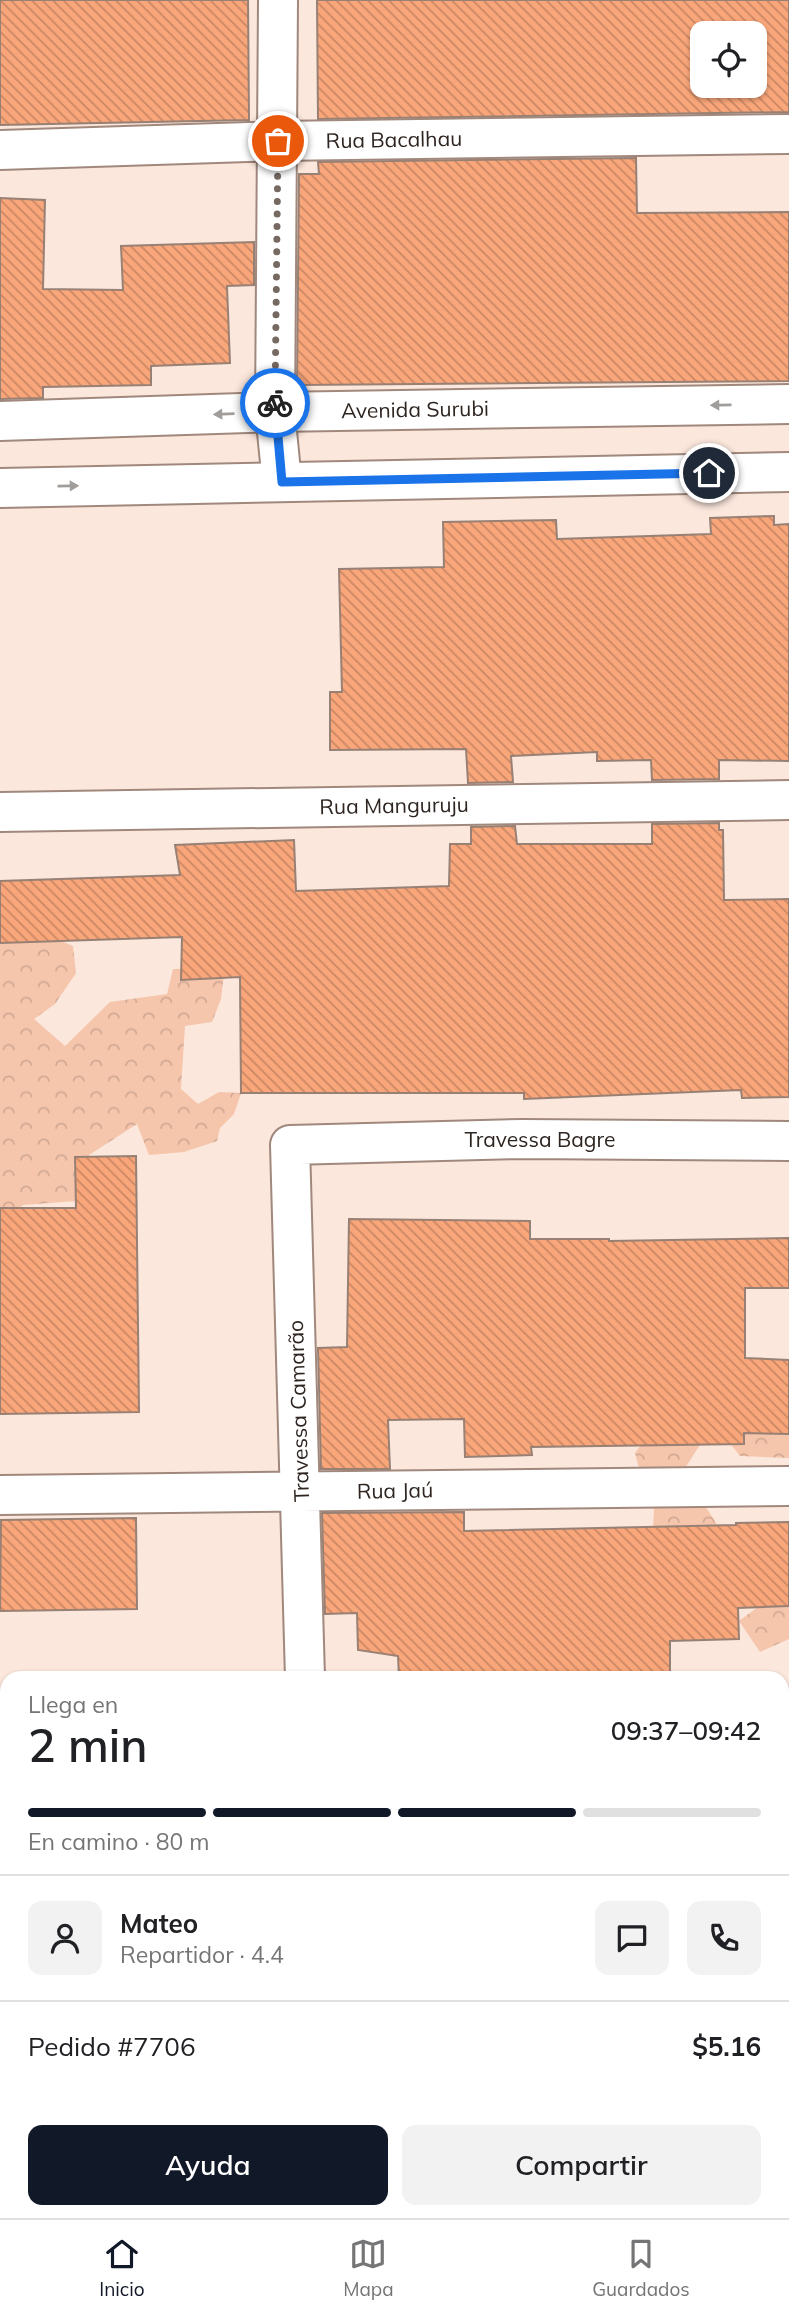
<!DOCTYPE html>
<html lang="es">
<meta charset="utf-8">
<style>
body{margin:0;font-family:Mulish,sans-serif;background:#f2f2f2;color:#202124;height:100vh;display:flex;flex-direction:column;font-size:26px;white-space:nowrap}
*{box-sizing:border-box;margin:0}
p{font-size:23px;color:#757577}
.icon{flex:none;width:38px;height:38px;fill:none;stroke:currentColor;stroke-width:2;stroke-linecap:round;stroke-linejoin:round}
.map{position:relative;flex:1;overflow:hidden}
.sheet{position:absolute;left:0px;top:1671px;width:789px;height:548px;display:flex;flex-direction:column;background:#fff;border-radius:21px 21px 0 0;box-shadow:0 2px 5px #0004}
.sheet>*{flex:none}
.buttons{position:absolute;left:690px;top:21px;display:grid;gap:14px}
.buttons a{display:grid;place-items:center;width:77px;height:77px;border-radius:14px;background:#fff;box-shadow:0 2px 5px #0004;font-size:35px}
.pin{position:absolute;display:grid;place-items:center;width:60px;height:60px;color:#fff;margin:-30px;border:4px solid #fff;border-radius:50%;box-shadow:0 2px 7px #0007}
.courier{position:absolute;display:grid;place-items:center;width:70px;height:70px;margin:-35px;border:5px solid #1a73e8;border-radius:50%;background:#fff;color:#222;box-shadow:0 2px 9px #0007}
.overview em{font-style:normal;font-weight:600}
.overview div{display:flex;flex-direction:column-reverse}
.overview{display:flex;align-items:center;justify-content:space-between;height:119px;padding:0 28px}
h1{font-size:46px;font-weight:600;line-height:52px}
.bar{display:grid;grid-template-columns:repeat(4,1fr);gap:10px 7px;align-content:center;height:84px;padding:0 28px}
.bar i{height:9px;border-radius:5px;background:#e0e0e0}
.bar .on{background:#111827}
.bar p{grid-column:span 4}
.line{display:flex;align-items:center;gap:18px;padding:0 28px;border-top:2px solid #e0e0e0}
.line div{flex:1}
.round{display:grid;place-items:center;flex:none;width:74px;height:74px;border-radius:14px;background:#f2f2f2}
.action{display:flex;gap:14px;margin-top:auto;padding:14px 28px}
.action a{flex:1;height:80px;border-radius:14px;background:#111827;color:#fff;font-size:28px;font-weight:600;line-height:80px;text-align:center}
.action a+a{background:#f2f2f2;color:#202124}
.dock{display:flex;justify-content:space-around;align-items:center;height:98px;border-top:2px solid #e0e0e0;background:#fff;font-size:19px;color:#757577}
.dock a{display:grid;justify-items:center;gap:4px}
.dock .on{color:#111827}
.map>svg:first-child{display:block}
</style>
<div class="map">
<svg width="789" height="2218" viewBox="0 0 789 2218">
<defs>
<pattern id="forest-crowns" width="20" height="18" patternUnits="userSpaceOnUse" patternTransform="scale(1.75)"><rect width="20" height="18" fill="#f5c5ac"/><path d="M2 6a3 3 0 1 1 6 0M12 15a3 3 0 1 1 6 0" fill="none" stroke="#d2a994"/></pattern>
<pattern id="building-back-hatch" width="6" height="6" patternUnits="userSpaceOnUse" patternTransform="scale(1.75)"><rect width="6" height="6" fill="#f9a67a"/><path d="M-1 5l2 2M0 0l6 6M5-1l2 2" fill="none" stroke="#ca8764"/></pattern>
</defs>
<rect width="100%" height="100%" fill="#fce7dc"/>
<path fill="url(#forest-crowns)" d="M 47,935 L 73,946 L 76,973 L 55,1004 L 34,1019 L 65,1046 L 110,1002 L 167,994 L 173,969 L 215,968 L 224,974 L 221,999 L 212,1022 L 185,1026 L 181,1089 L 198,1104 L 219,1092 L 241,1093 L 234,1114 L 220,1128 L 217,1141 L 184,1152 L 149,1155 L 137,1124 L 89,1155 L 77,1201 L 23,1205 L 5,1223 L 0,1225 L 0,944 L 11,938 Z
M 789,1428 L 789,1458 L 740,1456 L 729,1442 L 703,1440 L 680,1476 L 702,1501 L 718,1526 L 653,1529 L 654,1510 L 643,1483 L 635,1453 L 652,1430 Z
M 789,1604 L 789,1639 L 760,1652 L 739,1621 L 758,1607 Z
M 782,1733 L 789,1736 L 789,1787 L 782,1792 Z
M 0,1853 L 7,1855 L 7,1967 L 0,1965 Z
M 7,2071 L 7,2212 L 68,2212 L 67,2218 L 0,2218 L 0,2099 L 2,2098 Z
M 782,2083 L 789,2084 L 789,2132 L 782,2138 Z
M 184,2212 L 358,2212 L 355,2218 L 183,2218 Z"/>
<path fill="url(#building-back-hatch)" stroke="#988174" stroke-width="2" fill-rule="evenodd" d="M 0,0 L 248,0 L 249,120 L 0,125 Z
M 317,0 L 789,0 L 789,112 L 318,119 ZM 702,33 L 754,33 L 754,86 L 702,86 Z
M 636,158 L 637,213 L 789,212 L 789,381 L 297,385 L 299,174 L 319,174 L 318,162 Z
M 0,198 L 45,200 L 43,289 L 123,290 L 121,246 L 254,242 L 254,285 L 227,286 L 230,363 L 151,366 L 151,385 L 43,387 L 43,398 L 0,399 Z
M 774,516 L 774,525 L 789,524 L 789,761 L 719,760 L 719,779 L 652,780 L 651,760 L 597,761 L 597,752 L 511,756 L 513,782 L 468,783 L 466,749 L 330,750 L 330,692 L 342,692 L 339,569 L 444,567 L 443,522 L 556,520 L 557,539 L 711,534 L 710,518 Z
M 719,823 L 719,830 L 723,830 L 724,900 L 789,899 L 789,1097 L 742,1098 L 741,1090 L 524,1099 L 524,1093 L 241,1093 L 240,977 L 181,980 L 182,937 L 0,943 L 0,881 L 180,875 L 175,845 L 294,840 L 296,891 L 449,886 L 450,844 L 471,844 L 471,827 L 515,826 L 517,844 L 652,844 L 652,824 Z
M 136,1156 L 139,1412 L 0,1414 L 0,1208 L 76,1208 L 75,1157 Z
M 349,1219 L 530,1221 L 530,1239 L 609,1239 L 609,1241 L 789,1238 L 789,1288 L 745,1288 L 745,1358 L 789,1360 L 789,1434 L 744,1433 L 744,1444 L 531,1447 L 532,1455 L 465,1457 L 464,1419 L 388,1420 L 390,1469 L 321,1469 L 318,1348 L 347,1347 Z
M 464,1512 L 464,1531 L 736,1525 L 736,1523 L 789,1522 L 789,1606 L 738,1608 L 739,1639 L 670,1641 L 670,1678 L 399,1678 L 398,1656 L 358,1650 L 357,1613 L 325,1614 L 322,1513 Z
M 136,1518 L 137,1609 L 0,1611 L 1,1520 Z"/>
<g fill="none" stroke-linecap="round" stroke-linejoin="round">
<defs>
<path id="street" d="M 278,0 L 275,412 L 282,482
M 0,150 L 278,141 L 789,134
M 0,812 L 789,800
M 0,1495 L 789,1486
M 305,1678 L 290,1145 L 522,1139 L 789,1141
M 782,1816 L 789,1816
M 782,2156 L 789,2156
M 312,2218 L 312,2212"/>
<path id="secondary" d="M 0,421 L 275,412 L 789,404
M 0,488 L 789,472"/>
</defs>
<use href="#street" stroke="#a0887c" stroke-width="42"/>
<use href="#secondary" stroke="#a0887c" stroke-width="42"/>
<use href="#street" stroke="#fff" stroke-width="38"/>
<use href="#secondary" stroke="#fff" stroke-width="38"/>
</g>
<defs><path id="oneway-solid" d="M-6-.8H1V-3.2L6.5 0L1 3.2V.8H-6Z" transform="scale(1.75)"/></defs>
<g fill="#a19d9b">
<use href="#oneway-solid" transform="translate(721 405) rotate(179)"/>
<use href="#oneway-solid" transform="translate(224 414) rotate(178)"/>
<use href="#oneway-solid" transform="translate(68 486) rotate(-1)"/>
</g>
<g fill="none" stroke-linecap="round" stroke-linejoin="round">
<path stroke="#766962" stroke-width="7" stroke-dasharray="0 12.6" d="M 275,403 L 278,141"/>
<path stroke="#1a73e8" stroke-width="9" d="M 275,403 L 282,482 L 709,473"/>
</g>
<g text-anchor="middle" stroke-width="5" stroke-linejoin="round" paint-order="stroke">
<g font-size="21" fill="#2e2520" stroke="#fff">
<text transform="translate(394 140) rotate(-1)" y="7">Rua Bacalhau</text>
<text transform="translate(415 410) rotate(-1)" y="7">Avenida Surubi</text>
<text transform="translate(394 806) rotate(-1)" y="7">Rua Manguruju</text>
<text x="540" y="1147">Travessa Bagre</text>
<text transform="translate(299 1411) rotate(-92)" y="7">Travessa Camarão</text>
<text transform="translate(395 1491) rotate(-1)" y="7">Rua Jaú</text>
</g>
</g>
</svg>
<div class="buttons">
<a><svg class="icon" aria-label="locate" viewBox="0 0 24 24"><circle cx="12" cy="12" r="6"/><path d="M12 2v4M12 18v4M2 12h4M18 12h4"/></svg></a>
</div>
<div class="pin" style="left:278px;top:141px;background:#ea580c"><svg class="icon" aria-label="bag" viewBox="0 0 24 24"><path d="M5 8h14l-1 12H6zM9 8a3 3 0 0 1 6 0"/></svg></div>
<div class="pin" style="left:709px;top:473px;background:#1f2937"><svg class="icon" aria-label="home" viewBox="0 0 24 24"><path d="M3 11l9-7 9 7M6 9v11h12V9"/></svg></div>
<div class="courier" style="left:275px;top:403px"><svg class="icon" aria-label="bike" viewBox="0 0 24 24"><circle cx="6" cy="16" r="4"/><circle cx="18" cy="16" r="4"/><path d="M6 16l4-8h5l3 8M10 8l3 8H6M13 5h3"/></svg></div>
<section class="sheet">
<div class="overview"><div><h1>2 min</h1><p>Llega en</p></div><em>09:37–09:42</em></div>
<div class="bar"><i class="on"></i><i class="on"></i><i class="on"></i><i></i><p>En camino · 80 m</p></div>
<div class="line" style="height:126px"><a class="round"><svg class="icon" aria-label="person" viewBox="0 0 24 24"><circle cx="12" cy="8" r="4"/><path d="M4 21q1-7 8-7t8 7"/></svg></a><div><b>Mateo</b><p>Repartidor · 4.4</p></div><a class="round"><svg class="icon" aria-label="chat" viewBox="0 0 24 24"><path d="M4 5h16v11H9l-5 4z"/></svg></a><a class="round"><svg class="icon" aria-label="phone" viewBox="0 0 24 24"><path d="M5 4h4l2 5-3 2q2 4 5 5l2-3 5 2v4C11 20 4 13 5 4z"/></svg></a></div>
<div class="line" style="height:91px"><div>Pedido #7706</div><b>$5.16</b></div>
<div class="action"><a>Ayuda</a><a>Compartir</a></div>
</section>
</div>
<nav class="dock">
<a class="on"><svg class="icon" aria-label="home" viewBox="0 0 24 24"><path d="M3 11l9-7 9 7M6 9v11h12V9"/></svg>Inicio</a>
<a><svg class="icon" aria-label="map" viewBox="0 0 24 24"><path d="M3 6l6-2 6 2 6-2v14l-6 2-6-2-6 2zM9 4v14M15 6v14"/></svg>Mapa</a>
<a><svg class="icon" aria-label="saved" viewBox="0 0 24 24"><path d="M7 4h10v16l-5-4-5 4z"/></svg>Guardados</a>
</nav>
